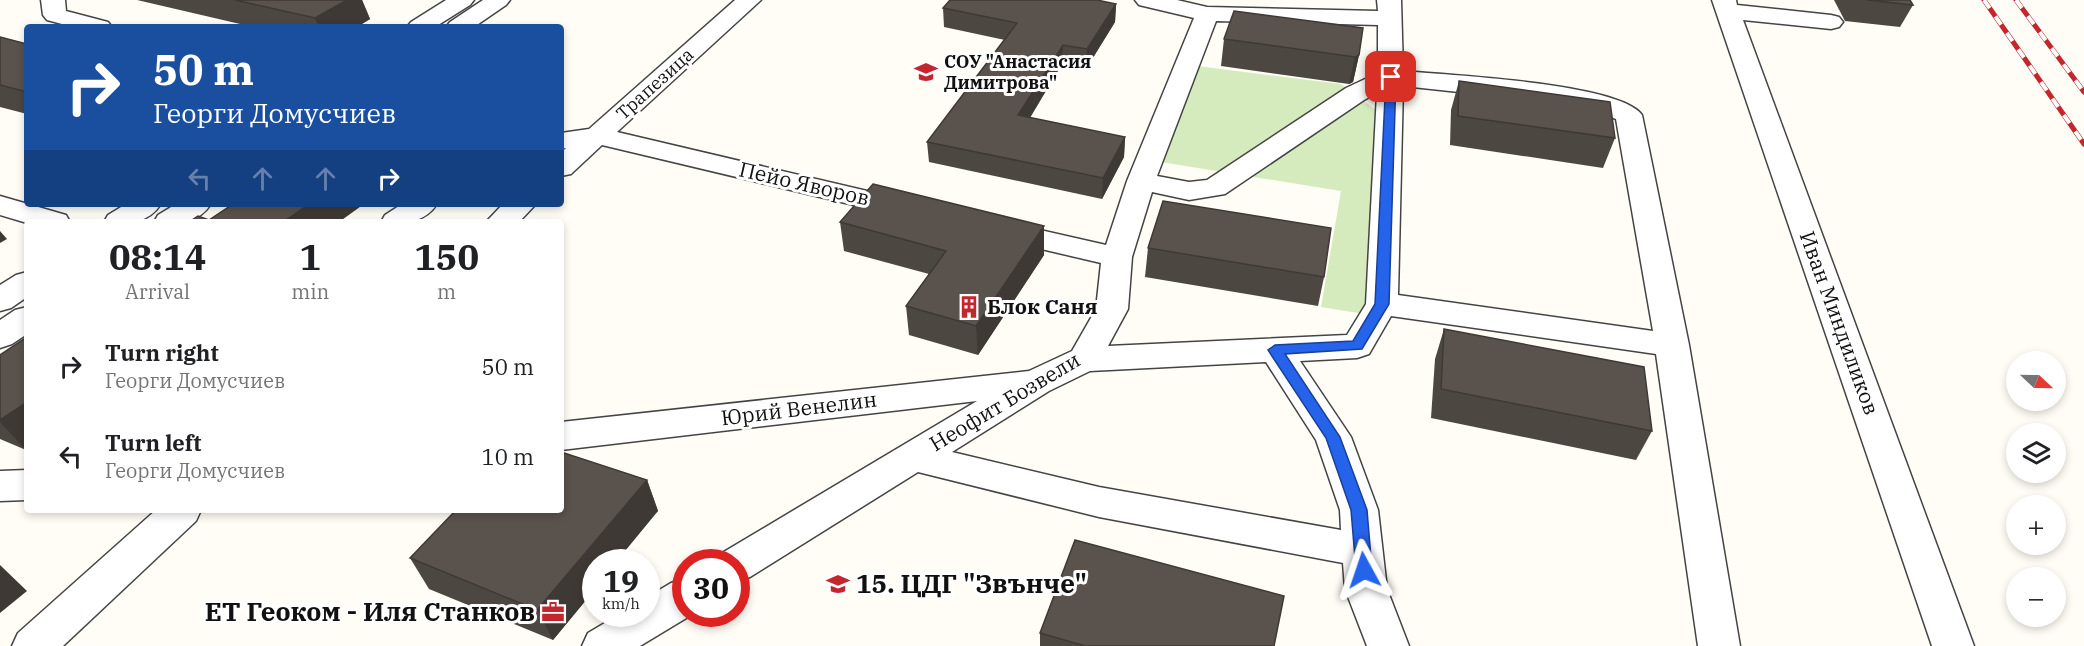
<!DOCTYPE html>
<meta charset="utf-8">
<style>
body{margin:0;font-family:"IBM Plex Serif",serif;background:#f2f2f2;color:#202124;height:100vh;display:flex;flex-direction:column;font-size:22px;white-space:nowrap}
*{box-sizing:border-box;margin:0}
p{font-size:20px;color:#757577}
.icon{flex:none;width:33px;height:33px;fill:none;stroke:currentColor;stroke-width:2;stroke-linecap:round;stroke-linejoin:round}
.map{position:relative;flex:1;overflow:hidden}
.drawer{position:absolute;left:24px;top:219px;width:540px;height:294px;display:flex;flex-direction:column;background:#fff;border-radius:6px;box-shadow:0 3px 9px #0003}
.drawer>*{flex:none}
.banner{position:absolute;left:24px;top:24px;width:540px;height:183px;border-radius:6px;box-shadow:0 3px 9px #0003;background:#1a4fa0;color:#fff;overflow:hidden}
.needle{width:39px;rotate:112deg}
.controls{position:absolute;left:2006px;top:351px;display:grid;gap:12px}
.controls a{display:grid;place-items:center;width:60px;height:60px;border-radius:50%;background:#fff;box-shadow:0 3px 9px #0003;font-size:30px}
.speed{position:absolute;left:582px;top:549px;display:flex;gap:12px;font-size:30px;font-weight:700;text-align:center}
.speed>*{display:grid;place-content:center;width:78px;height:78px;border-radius:50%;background:#fff;box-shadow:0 3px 9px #0003;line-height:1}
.speed small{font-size:15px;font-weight:400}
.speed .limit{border:9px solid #d22;background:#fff;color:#111}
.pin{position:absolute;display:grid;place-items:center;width:51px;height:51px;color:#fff;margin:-26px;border-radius:12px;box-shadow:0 3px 9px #0006}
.me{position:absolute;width:66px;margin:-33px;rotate:355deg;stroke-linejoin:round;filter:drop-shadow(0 0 4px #0008)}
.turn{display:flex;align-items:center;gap:21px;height:126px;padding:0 30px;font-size:27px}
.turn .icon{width:78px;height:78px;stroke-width:2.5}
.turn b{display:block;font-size:42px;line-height:51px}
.lanes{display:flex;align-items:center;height:57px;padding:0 30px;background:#0003;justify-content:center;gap:30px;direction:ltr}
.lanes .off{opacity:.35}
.eta{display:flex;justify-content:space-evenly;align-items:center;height:102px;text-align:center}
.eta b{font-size:36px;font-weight:800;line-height:42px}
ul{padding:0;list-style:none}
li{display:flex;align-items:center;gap:18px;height:90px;padding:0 30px}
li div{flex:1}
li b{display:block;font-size:22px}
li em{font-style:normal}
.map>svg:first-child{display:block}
.green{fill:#d5ebbd}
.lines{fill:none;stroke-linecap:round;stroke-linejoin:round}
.minor-casing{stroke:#444;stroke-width:3}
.minor{fill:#fff;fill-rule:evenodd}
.rail-casing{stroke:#c4262e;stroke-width:5}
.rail{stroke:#fff;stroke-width:4;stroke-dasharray:10;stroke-linecap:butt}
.wall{fill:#4d4742}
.shaded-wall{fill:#3f3936}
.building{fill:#5a524d;stroke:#3f3936;stroke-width:1.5}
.route{fill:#2563eb;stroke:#184099;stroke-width:1.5}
.labels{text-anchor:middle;stroke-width:6;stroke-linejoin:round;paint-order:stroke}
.far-poi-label{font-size:18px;font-weight:bold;fill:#111;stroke:#fff;text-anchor:start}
.far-street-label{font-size:18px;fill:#111;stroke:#fff}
.street-label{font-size:21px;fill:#111;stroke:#fff}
.poi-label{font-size:21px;font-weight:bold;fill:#111;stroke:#fff;text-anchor:start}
.near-poi-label{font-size:26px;font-weight:bold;fill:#111;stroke:#fff;text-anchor:start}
</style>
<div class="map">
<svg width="2084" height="646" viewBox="0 0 2084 646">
<rect width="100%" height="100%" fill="#fffdf5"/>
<polygon class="green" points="1197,66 1341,84 1376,110 1364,314 1321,307 1341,191 1161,162"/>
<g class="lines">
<g class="minor-casing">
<g id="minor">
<polygon points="41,0 65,0 66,11 108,22 112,27 73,27 47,20 43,15"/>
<polygon points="446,0 474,0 470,5 435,27 407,27 411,22"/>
<polygon points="483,0 510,0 506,5 474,27 446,27 450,22"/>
<polygon points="735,0 761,0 617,132 914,202 919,208 914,214 904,217 602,145 571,174 561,176 561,153 566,148 561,149 561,133 589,129"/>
<path d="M1135 0H1177L1207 7 1378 11 1377 0H1401L1403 71C1447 75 1621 83 1642 115L1689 345 1740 646H1698L1656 354 1391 316 1369 354 1357 358 1300 361 1351 437 1378 510 1387 589 1409 646H1367L1345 589 1343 563 1099 517 918 472 750 577 736 582V562H717L722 553 977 401 561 450V422L1029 371 1072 351 1096 309 1101 263 990 237 986 230 990 223 1001 221 1106 245 1127 181 1194 18 1139 5ZM1216 21 1378 25V73L1346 88 1207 180 1189 182 1157 176ZM1403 86 1580 105 1616 119 1653 331 1398 295ZM1377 93 1366 304 1347 335 1108 346 1128 309 1132 257 1152 192 1189 200 1225 194 1364 100ZM1266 362 1316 440 1340 510 1341 530 1099 487 952 452 1049 391 1090 371Z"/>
<polygon points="1712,0 1736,0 1737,5 1831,15 1839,17 1843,22 1839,27 1831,29 1743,20 1974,646 1932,646"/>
<polygon points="0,196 66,215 70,222 27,223 0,215"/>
<path d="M126 204H161C146 226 127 222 104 222L108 215Z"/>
<path d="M176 204H211C196 226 177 222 154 222L158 215Z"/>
<path d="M402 204H437C423 225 403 222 381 222L385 215Z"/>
<polygon points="503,204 536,204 519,222 486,222"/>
<polygon points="27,272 27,297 11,308 0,311 0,285 16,275"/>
<polygon points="27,307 27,334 12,344 0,348 0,320 15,310"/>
<polygon points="27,470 27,500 0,501 0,471"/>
<polygon points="156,510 201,510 196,521 63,646 12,646 18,633"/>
<polygon points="686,578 686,614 693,614 640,646 582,646 588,633 620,614 646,614 646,598 671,583"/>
</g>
</g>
<use href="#minor" class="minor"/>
<g class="rail-casing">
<g id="rail">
<polyline points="1984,0 2084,144"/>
<polyline points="2016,0 2084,92"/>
</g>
</g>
<use href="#rail" class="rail"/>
</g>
<g class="wall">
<polygon points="137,0 362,0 370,19 357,27 253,27"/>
<polygon points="1834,0 1910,0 1913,5 1900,27 1845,21"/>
<polygon points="1116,4 1115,22 1086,69 1062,64 1030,118 1125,137 1124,157 1102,199 929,162 927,142 1005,40 944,27 943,8"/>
<polygon points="0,37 27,44 27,114 0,107"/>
<polygon points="1224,39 1359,55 1353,82 1349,84 1221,66"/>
<polygon points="1459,81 1615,138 1603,168 1450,145 1451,110"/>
<polygon points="840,222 1044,255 978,355 909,335 906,306 929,274 844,251"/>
<polygon points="1148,248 1324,277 1318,306 1145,277"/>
<polygon points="1444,329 1652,431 1636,460 1431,418 1435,359"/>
<polygon points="0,355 26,450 0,439"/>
<polygon points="647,480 658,511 596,562 596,588 553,640 429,589 410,558"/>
<polygon points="1040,633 1274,646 1040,646"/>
</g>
<g class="shaded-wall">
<polygon points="347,0 362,0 370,19 357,27 319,27 315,18"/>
<polygon points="1116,4 1115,22 1086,69 1087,49"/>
<polygon points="1063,45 1062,64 1019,135 1018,115"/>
<polygon points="1359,55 1353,82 1349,84 1355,57"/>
<polygon points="1125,137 1124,157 1102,199 1103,178"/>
<polygon points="309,204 364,204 339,222 283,222"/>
<polygon points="1044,226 1044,255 978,355 976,326"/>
<polygon points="0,231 7,239 0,243"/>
<polygon points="27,402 27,450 26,450 0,422 0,420"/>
<polygon points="647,480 658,511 616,562 596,562 596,588 553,640 537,610"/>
<polygon points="0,565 27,591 0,613"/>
</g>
<g class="building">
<polygon points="235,0 347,0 315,18"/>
<polygon points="950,0 1097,0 1116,4 1087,49 1063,45 1018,115 1125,137 1103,178 927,142 1017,23 943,8"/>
<polygon points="1867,0 1910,0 1913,5"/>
<polygon points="1234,11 1363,28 1359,55 1355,57 1224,39"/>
<polygon points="0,37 27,44 27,92 0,85"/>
<polygon points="1459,81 1610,102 1615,138 1458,116"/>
<polygon points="873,184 1044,226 976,326 906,306 946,251 840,222"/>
<polygon points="1163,201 1331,228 1324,277 1148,248"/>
<polygon points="233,204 309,204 283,222 189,222 198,216 209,220"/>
<polygon points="1444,329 1644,367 1652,431 1441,389"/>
<polygon points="27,337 27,402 0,420 0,355"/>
<polygon points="561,452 647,480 537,610 410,558 456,510 561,510"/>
<polygon points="1075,540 1284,596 1274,646 1085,646 1040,633"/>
</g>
<polygon class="route" points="1391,74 1396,77 1389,304 1362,349 1285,354 1340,437 1367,510 1372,570 1370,575 1364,577 1358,575 1356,570 1351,510 1326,438 1268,350 1275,345 1353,341 1375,304 1386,77"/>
<defs>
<g id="school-bare" transform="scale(1.8)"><path d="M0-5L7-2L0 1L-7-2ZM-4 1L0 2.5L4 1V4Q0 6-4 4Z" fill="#c4262e" stroke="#fff" stroke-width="2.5" paint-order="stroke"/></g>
<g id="building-bare" transform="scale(1.8)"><path d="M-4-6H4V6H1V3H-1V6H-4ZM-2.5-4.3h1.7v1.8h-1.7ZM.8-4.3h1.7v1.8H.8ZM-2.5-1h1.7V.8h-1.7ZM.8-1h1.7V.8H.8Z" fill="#c4262e" stroke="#fff" stroke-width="2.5" paint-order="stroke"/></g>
<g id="office-bare" transform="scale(1.8)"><path d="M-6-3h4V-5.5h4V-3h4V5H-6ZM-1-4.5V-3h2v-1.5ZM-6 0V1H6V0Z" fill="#c4262e" stroke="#fff" stroke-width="2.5" paint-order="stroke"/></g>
</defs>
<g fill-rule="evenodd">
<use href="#school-bare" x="926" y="72"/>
<use href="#building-bare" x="969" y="307"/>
<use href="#school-bare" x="838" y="584"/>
<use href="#office-bare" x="553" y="612"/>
</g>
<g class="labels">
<g class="far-poi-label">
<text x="944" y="68">СОУ "Анастасия<tspan x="944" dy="21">Димитрова"</tspan></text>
</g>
<g class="far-street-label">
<text transform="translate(655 84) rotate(-42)" y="6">Трапезица</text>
</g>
<g class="street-label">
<text transform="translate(804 184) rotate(13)" y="7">Пейо Яворов</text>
<text transform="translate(1839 323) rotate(70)" y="7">Иван Миндиликов</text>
<text transform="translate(1005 402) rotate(-31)" y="7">Неофит Бозвели</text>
<text transform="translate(799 409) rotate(-7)" y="7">Юрий Венелин</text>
</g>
<g class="poi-label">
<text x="987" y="314">Блок Саня</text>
</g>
<g class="near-poi-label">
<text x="856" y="593">15. ЦДГ "Звънче"</text>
<text x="535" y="621" text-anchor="end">ЕТ Геоком - Иля Станков</text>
</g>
</g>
</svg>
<div class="controls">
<a><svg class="needle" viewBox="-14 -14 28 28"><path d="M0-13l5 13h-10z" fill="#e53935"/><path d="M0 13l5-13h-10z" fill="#757577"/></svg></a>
<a><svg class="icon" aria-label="layers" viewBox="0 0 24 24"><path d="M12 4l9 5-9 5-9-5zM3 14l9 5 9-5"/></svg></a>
<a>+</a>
<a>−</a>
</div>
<div class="speed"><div>19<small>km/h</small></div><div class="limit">30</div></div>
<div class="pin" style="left:1391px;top:77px;background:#d93025"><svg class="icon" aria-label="arrive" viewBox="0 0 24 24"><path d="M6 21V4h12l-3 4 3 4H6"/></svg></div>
<svg class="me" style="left:1364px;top:570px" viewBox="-20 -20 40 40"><path d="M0-17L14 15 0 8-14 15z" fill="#2563eb" stroke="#fff" stroke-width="4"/></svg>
<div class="banner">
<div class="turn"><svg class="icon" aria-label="right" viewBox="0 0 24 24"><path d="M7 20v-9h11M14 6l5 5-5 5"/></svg><div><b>50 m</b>Георги Домусчиев</div></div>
<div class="lanes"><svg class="icon off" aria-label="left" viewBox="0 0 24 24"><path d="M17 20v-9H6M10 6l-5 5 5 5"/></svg><svg class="icon off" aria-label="ahead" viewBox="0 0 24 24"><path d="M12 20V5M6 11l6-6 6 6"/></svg><svg class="icon off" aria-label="ahead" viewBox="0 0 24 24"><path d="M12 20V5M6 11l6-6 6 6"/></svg><svg class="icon" aria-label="right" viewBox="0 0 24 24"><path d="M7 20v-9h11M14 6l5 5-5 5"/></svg></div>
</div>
<section class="drawer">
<div class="eta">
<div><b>08:14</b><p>Arrival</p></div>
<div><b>1</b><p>min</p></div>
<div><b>150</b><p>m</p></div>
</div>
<ul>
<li><svg class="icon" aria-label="right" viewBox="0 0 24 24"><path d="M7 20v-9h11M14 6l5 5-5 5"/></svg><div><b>Turn right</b><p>Георги Домусчиев</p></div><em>50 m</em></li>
<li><svg class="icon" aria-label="left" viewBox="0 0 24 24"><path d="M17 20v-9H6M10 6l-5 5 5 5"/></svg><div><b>Turn left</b><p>Георги Домусчиев</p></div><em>10 m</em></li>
</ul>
</section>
</div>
